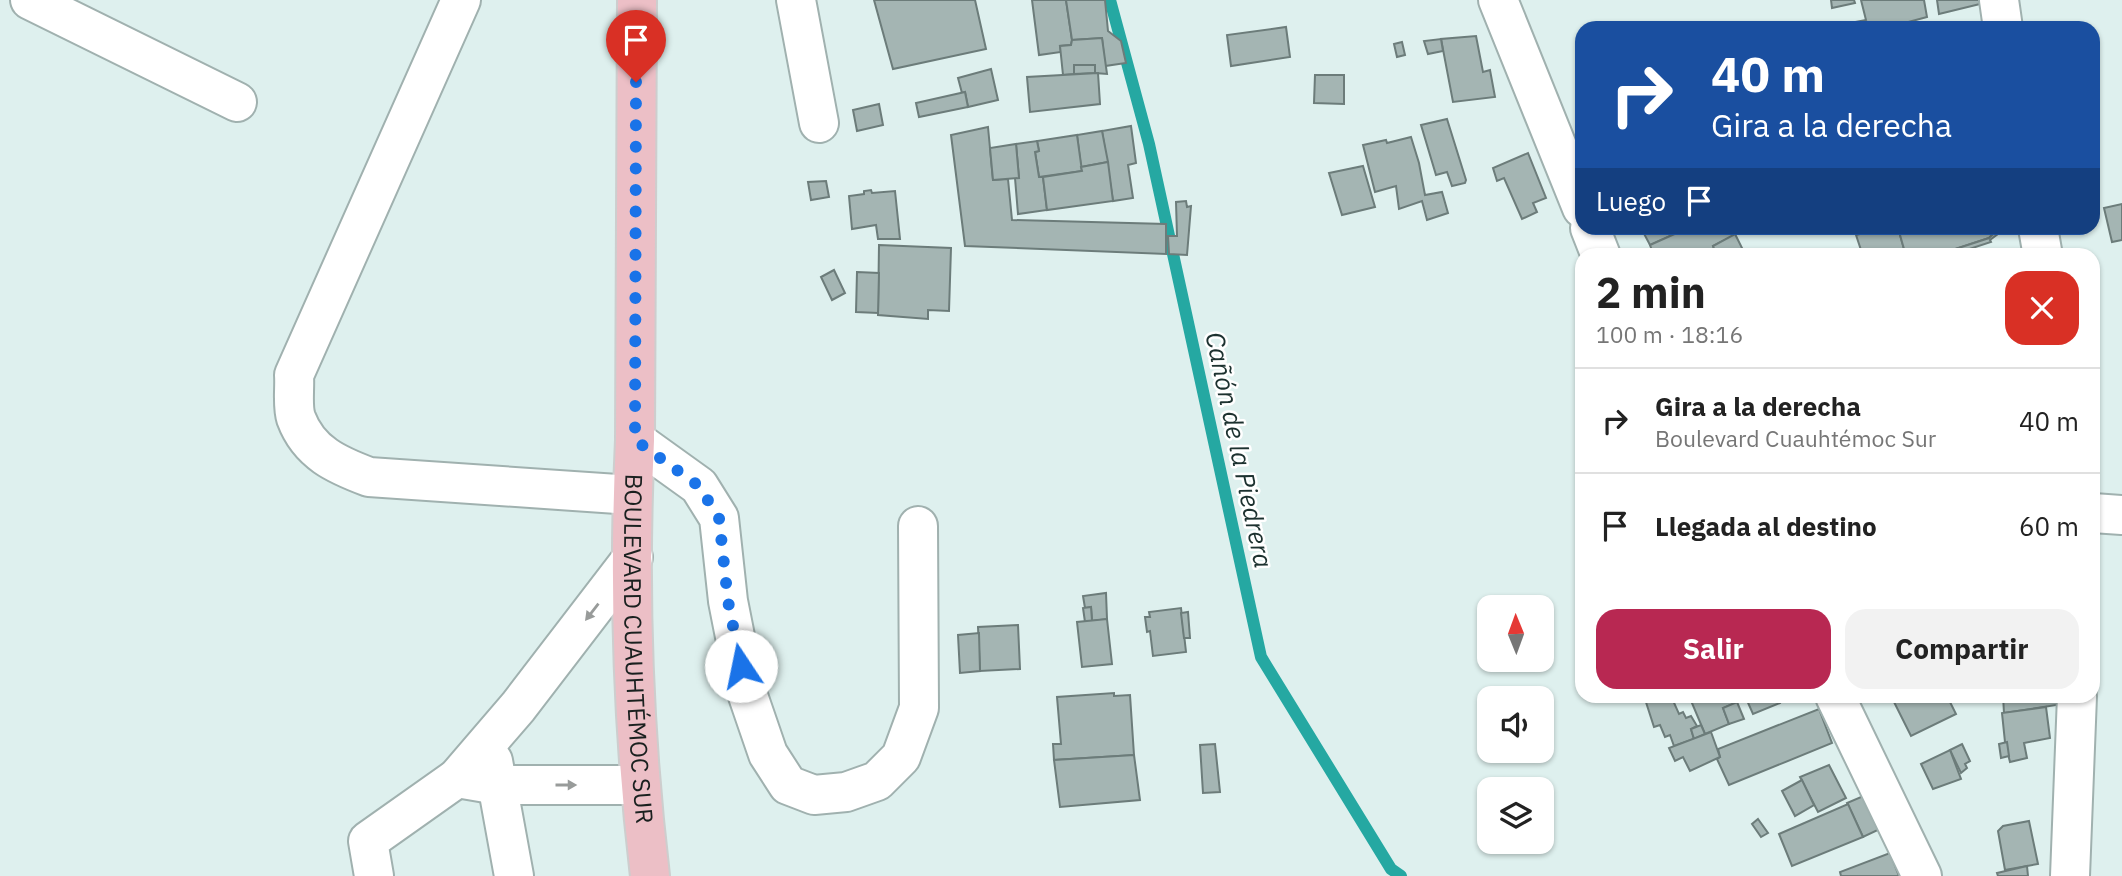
<!DOCTYPE html>
<html lang="es">
<meta charset="utf-8">
<style>
body{margin:0;font-family:"IBM Plex Sans",sans-serif;background:#f2f2f2;color:#222;height:100vh;display:flex;flex-direction:column;font-size:26px;white-space:nowrap}
*{box-sizing:border-box;margin:0}
p{font-size:23px;color:#767676}
.icon{flex:none;width:38px;height:38px;fill:none;stroke:currentColor;stroke-width:2;stroke-linecap:round;stroke-linejoin:round}
.map{position:relative;flex:1;overflow:hidden}
.details{position:absolute;left:1575px;top:248px;width:525px;height:455px;display:flex;flex-direction:column;background:#fff;border-radius:21px;box-shadow:0 2px 5px #0004}
.details>*{flex:none}
.banner{position:absolute;left:1575px;top:21px;width:525px;height:214px;border-radius:21px;box-shadow:0 2px 5px #0004;background:#1a4fa0;color:#fff;overflow:hidden}
.needle{width:46px;rotate:359deg}
.controls{position:absolute;left:1477px;top:595px;display:grid;gap:14px}
.controls a{display:grid;place-items:center;width:77px;height:77px;border-radius:14px;background:#fff;box-shadow:0 2px 5px #0004;font-size:35px}
.pin{position:absolute;display:grid;place-items:center;width:60px;height:60px;color:#fff;margin:-72px -30px;border-radius:50% 50% 50% 0;rotate:-45deg;box-shadow:0 0 7px #0007}
.pin .icon{rotate:45deg}
.me{position:absolute;width:77px;margin:-38px;rotate:349deg;stroke-linejoin:round;filter:drop-shadow(0 0 5px #0008)}
.turn{display:flex;align-items:center;gap:24px;height:147px;padding:0 21px;font-size:32px}
.turn .icon{width:91px;height:91px;stroke-width:2.5}
.turn b{display:block;font-size:49px;line-height:60px}
.then{display:flex;align-items:center;height:66px;padding:0 21px;background:#0003;gap:14px;font-size:26px}
.round{display:grid;place-items:center;flex:none;width:74px;height:74px;border-radius:21px;background:#f2f2f2}
.headline{display:flex;align-items:center;justify-content:space-between;height:119px;padding:0 21px}
h1{font-size:42px;font-weight:700;line-height:52px}
.button{display:flex;gap:14px;margin-top:auto;padding:14px 21px}
.button a{flex:1;height:80px;border-radius:21px;background:#b82852;color:#fff;font-size:28px;font-weight:700;line-height:80px;text-align:center}
.button a+a{background:#f2f2f2;color:#222}
ul{padding:0;list-style:none}
li{display:flex;align-items:center;gap:21px;height:105px;padding:0 21px;border-top:2px solid #e0e0e0}
li div{flex:1}
li b{display:block;font-size:26px}
li em{font-style:normal}
.map>svg:first-child{display:block}
.lines{fill:none;stroke-linecap:round;stroke-linejoin:round}
.stream{stroke:#25a8a2;stroke-width:12}
.building{fill:#a4b5b3;stroke:#6c7c7a;stroke-width:2}
.minor-casing{stroke:#a0b1af;stroke-width:42}
.major-casing{stroke:#cdcece;stroke-width:42}
.minor{stroke:#fff;stroke-width:38}
.major{stroke:#ecbfc6;stroke-width:38}
.oneway{fill:#989b9a}
.route{stroke:#1a73e8;stroke-width:12;stroke-dasharray:0 21.6}
.labels{text-anchor:middle;stroke-width:5;stroke-linejoin:round;paint-order:stroke}
.street-label{font-size:24px;fill:#1a201f;stroke:#fff}
.water-label{font-size:26px;font-style:italic;fill:#1c312f;stroke:#fff}
</style>
<div class="map">
<svg width="2122" height="876" viewBox="0 0 2122 876">
<rect width="100%" height="100%" fill="#def0ee"/>
<g class="lines">
<polyline class="stream" points="1110,0 1149,144 1261,657 1391,869 1401,876"/>
</g>
<g class="building">
<polygon points="874,0 975,0 986,49 893,69"/>
<polygon points="1032,0 1066,0 1072,40 1071,45 1060,46 1061,52 1039,55"/>
<polygon points="1066,0 1105,0 1108,31 1121,41 1126,63 1105,66 1102,38 1072,40"/>
<polygon points="1831,0 1854,0 1855,3 1832,8"/>
<polygon points="1861,0 1924,0 1927,17 1886,28 1856,28 1855,22 1866,20"/>
<polygon points="1937,0 1979,0 1980,4 1939,14"/>
<polygon points="1286,27 1290,57 1231,66 1227,35"/>
<polygon points="1476,36 1483,72 1490,70 1495,97 1453,102 1441,39"/>
<polygon points="1102,38 1107,74 1095,73 1095,65 1074,65 1074,74 1063,75 1060,46 1071,45 1072,40"/>
<polygon points="1441,39 1443,51 1428,54 1424,41"/>
<polygon points="1402,42 1405,55 1397,57 1394,44"/>
<polygon points="1074,65 1095,65 1095,73 1074,74"/>
<polygon points="991,69 998,100 968,107 965,92 962,93 958,78"/>
<polygon points="1098,73 1100,104 1030,112 1027,77"/>
<polygon points="1315,75 1344,75 1344,104 1314,103"/>
<polygon points="965,92 968,107 919,117 916,103"/>
<polygon points="879,104 883,125 857,131 853,110"/>
<polygon points="1447,119 1466,180 1465,183 1452,186 1447,172 1436,175 1421,125"/>
<polygon points="1131,126 1136,163 1128,165 1133,198 1113,201 1102,131"/>
<polygon points="988,127 993,180 1008,179 1012,220 1166,224 1166,254 965,246 951,135"/>
<polygon points="1102,131 1108,162 1081,167 1077,135"/>
<polygon points="1077,135 1082,171 1039,177 1035,152 1039,151 1037,141"/>
<polygon points="1411,137 1419,163 1425,195 1442,192 1448,213 1427,220 1422,201 1399,209 1396,186 1375,192 1363,145 1386,140 1387,143"/>
<polygon points="1037,141 1039,151 1035,152 1039,177 1043,177 1047,210 1018,214 1015,178 1019,178 1016,144"/>
<polygon points="1016,144 1019,178 993,180 990,148"/>
<polygon points="1528,153 1546,198 1533,203 1537,212 1522,219 1504,178 1497,181 1493,168"/>
<polygon points="1108,162 1113,201 1047,210 1043,177 1082,171 1081,167"/>
<polygon points="1363,166 1375,207 1342,215 1329,173"/>
<polygon points="826,181 829,197 811,200 808,182"/>
<polygon points="871,190 872,193 895,191 900,239 878,239 876,225 852,229 849,196 864,194 864,191"/>
<polygon points="1186,201 1187,207 1191,206 1187,255 1169,254 1168,236 1177,236 1176,202"/>
<polygon points="2122,204 2122,240 2112,242 2104,208"/>
<polygon points="1641,228 1688,228 1650,245"/>
<polygon points="1688,228 1731,228 1735,235 1713,246 1714,249 1699,256 1654,256 1650,245"/>
<polygon points="1882,228 1898,228 1906,256 1863,256 1856,235"/>
<polygon points="1898,228 1999,228 1989,238 1934,256 1906,256"/>
<polygon points="1999,228 2006,228 1990,240 1991,242 1948,256 1934,256 1989,238"/>
<polygon points="1735,234 1746,256 1717,256 1713,246"/>
<polygon points="879,245 951,248 949,311 928,310 928,319 878,315"/>
<polygon points="834,270 845,293 832,300 821,277"/>
<polygon points="857,272 879,273 878,313 856,312"/>
<polygon points="1106,593 1107,619 1092,621 1091,607 1085,608 1083,596"/>
<polygon points="1091,607 1092,621 1085,622 1083,608"/>
<polygon points="1181,608 1186,652 1153,656 1150,631 1147,632 1145,617 1150,617 1149,612"/>
<polygon points="1188,612 1190,638 1184,638 1181,613"/>
<polygon points="1107,619 1112,664 1082,667 1077,622"/>
<polygon points="1018,625 1020,669 980,671 978,627"/>
<polygon points="979,633 980,671 960,673 958,635"/>
<polygon points="1114,693 1114,696 1130,695 1134,755 1054,760 1053,744 1061,744 1057,697"/>
<polygon points="1644,696 1671,696 1679,714 1683,712 1686,718 1691,716 1697,726 1691,729 1694,739 1674,746 1670,735 1665,737 1660,725 1654,727"/>
<polygon points="1689,696 1738,696 1740,701 1723,708 1729,724 1705,734"/>
<polygon points="1745,696 1778,696 1780,703 1753,714"/>
<polygon points="1891,696 1947,696 1956,714 1911,736"/>
<polygon points="2003,696 2063,696 2063,704 2004,713"/>
<polygon points="1737,702 1744,719 1729,724 1723,708"/>
<polygon points="2046,707 2050,738 2024,743 2027,758 2010,762 2005,742 2002,713"/>
<polygon points="1819,709 1832,743 1729,785 1717,759 1720,757 1718,749"/>
<polygon points="1701,725 1705,734 1694,739 1691,729"/>
<polygon points="1711,732 1720,757 1690,771 1683,757 1675,761 1669,748"/>
<polygon points="2007,742 2009,756 2001,758 1999,744"/>
<polygon points="1215,744 1220,792 1203,793 1200,745"/>
<polygon points="1962,744 1970,761 1965,764 1967,768 1961,773 1950,750"/>
<polygon points="1950,750 1961,779 1933,789 1921,764"/>
<polygon points="1134,755 1140,800 1060,807 1054,760"/>
<polygon points="1829,765 1846,798 1818,812 1800,777"/>
<polygon points="1802,780 1814,805 1795,816 1782,791"/>
<polygon points="1868,794 1882,828 1863,837 1847,803"/>
<polygon points="1848,804 1863,837 1792,866 1779,834"/>
<polygon points="1758,819 1768,833 1761,837 1752,824"/>
<polygon points="2029,821 2038,864 2005,870 1998,831 2003,826"/>
<polygon points="1890,853 1899,876 1841,876 1840,872"/>
<polygon points="2027,866 2028,876 1998,876 1997,873"/>
</g>
<g class="lines">
<g class="minor-casing">
<g id="minor">
<polyline points="30,0 237,102"/>
<path d="M461 0 294 375C295 388 292 406 296 418 309 453 337 465 369 477L632 495"/>
<polyline points="796,0 819,123"/>
<polyline points="1498,0 1582,208"/>
<polyline points="1999,0 2003,28"/>
<polyline points="1590,228 1601,256"/>
<polyline points="2038,228 2043,256"/>
<polyline points="635,440 699,486 719,518 728,601 745,687 768,754 788,785 814,795 846,792 877,781 901,757 919,708 918,526"/>
<polyline points="2093,513 2122,515"/>
<polyline points="1835,696 1922,876"/>
<polyline points="493,761 514,876"/>
<polyline points="457,778 498,785 639,785"/>
<polyline points="374,876 368,841 457,778 518,707 633,557"/>
<polyline points="2070,876 2077,696"/>
</g>
</g>
<g class="major-casing">
<g id="major">
<path id="s1" d="M637 0 635 440C628 585 633 732 650 876"/>
</g>
</g>
<use href="#minor" class="minor"/>
<use href="#major" class="major"/>
</g>
<defs><path id="oneway-solid" d="M-6-.8H1V-3.2L6.5 0L1 3.2V.8H-6Z" transform="scale(1.75)"/></defs>
<g class="oneway">
<use href="#oneway-solid" transform="translate(592 612) rotate(128)"/>
<use href="#oneway-solid" transform="translate(566 785)"/>
</g>
<g class="lines">
<polyline class="route" points="636,82 635,440 699,486 719,518 728,601 741,666"/>
</g>
<g class="labels">
<g class="street-label">
<text dy="8" stroke="none"><textPath href="#s1" startOffset="649">BOULEVARD CUAUHTÉMOC SUR</textPath></text>
</g>
<g class="water-label">
<text transform="translate(1239 450) rotate(78)" y="9">Cañón de la Piedrera</text>
</g>
</g>
</svg>
<div class="controls">
<a><svg class="needle" viewBox="-14 -14 28 28"><path d="M0-13l5 13h-10z" fill="#e53935"/><path d="M0 13l5-13h-10z" fill="#767676"/></svg></a>
<a><svg class="icon" aria-label="sound" viewBox="0 0 24 24"><path d="M4 9h4l5-4v14l-5-4H4zM17 9q2 3 0 6"/></svg></a>
<a><svg class="icon" aria-label="layers" viewBox="0 0 24 24"><path d="M12 4l9 5-9 5-9-5zM3 14l9 5 9-5"/></svg></a>
</div>
<div class="pin" style="left:636px;top:82px;background:#d93025"><svg class="icon" aria-label="arrive" viewBox="0 0 24 24"><path d="M6 21V4h12l-3 4 3 4H6"/></svg></div>
<svg class="me" style="left:741px;top:666px" viewBox="-20 -20 40 40"><circle r="19" fill="#fff"/><path d="M0-13L10 11 0 6-10 11z" fill="#1a73e8"/></svg>
<div class="banner">
<div class="turn"><svg class="icon" aria-label="right" viewBox="0 0 24 24"><path d="M7 20v-9h11M14 6l5 5-5 5"/></svg><div><b>40 m</b>Gira a la derecha</div></div>
<div class="then">Luego<svg class="icon" aria-label="arrive" viewBox="0 0 24 24"><path d="M6 21V4h12l-3 4 3 4H6"/></svg></div>
</div>
<section class="details">
<div class="headline"><div><h1>2 min</h1><p>100 m · 18:16</p></div><a class="round" style="background:#d93025;color:#fff"><svg class="icon" aria-label="close" viewBox="0 0 24 24"><path d="M6 6l12 12M18 6L6 18"/></svg></a></div>
<ul>
<li><svg class="icon" aria-label="right" viewBox="0 0 24 24"><path d="M7 20v-9h11M14 6l5 5-5 5"/></svg><div><b>Gira a la derecha</b><p>Boulevard Cuauhtémoc Sur</p></div><em>40 m</em></li>
<li><svg class="icon" aria-label="arrive" viewBox="0 0 24 24"><path d="M6 21V4h12l-3 4 3 4H6"/></svg><div><b>Llegada al destino</b></div><em>60 m</em></li>
</ul>
<div class="button"><a>Salir</a><a>Compartir</a></div>
</section>
</div>
